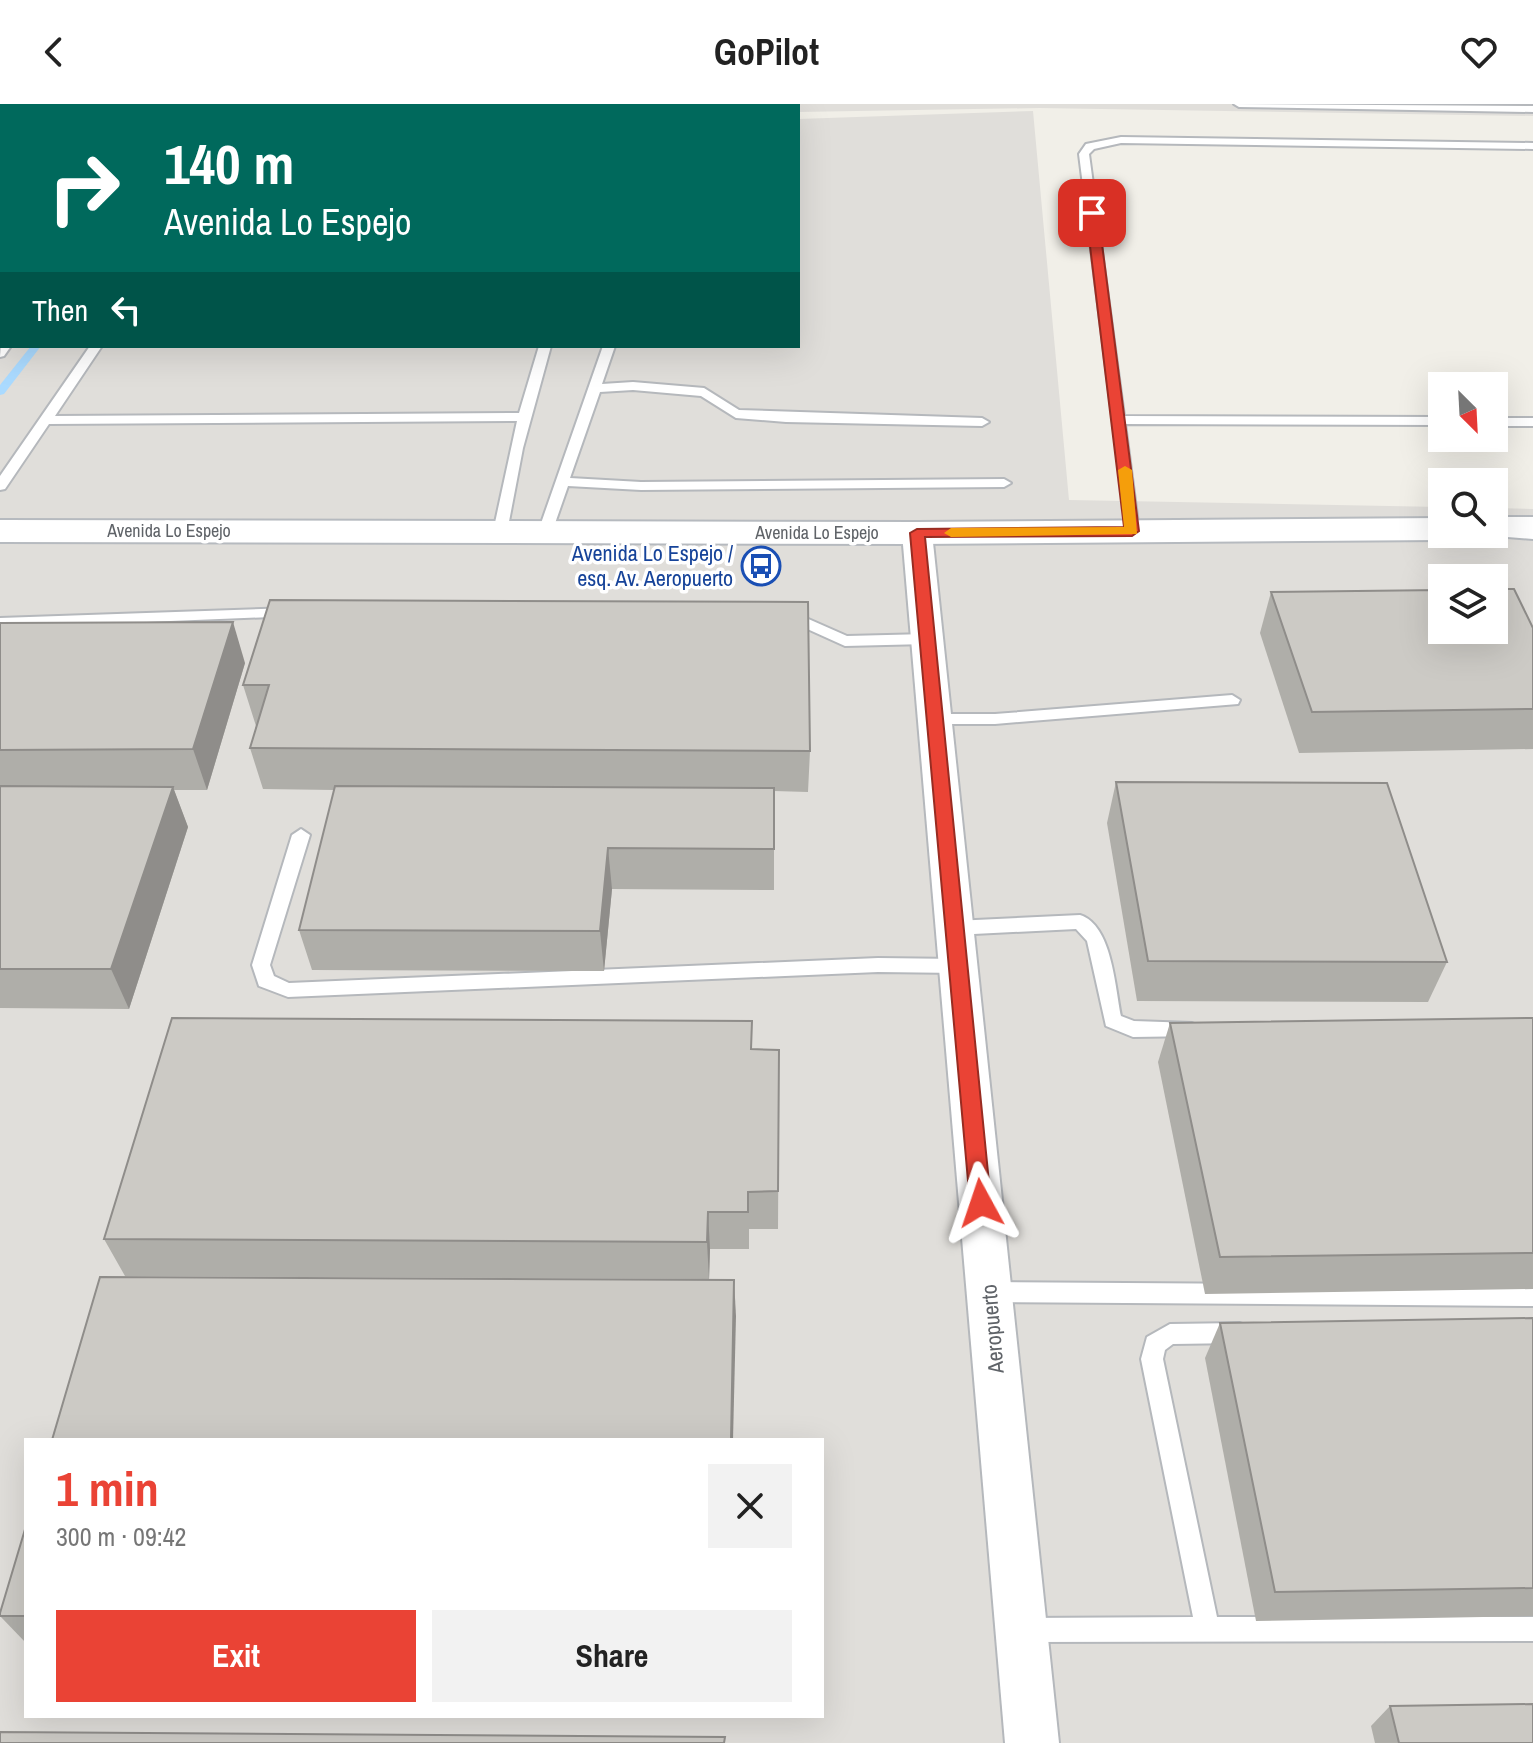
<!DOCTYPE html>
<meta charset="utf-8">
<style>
body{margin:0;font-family:"Archivo Narrow",sans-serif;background:#f2f2f2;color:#222;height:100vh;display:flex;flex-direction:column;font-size:30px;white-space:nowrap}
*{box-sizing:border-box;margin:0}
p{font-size:26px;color:#767676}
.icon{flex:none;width:44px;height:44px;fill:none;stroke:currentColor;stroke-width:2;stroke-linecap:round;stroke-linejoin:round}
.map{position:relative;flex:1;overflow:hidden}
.sheet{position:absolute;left:24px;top:1334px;width:800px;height:280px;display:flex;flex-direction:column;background:#fff;border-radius:0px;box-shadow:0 8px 32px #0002}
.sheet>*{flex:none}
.hud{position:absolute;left:0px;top:0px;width:800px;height:244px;box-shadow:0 8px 32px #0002;background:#00695c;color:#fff;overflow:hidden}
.needle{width:52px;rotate:156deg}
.tools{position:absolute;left:1428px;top:268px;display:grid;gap:16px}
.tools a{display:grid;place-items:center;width:80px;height:80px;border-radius:0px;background:#fff;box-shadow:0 8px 32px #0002;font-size:40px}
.pin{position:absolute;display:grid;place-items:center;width:68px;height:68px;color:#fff;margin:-34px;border-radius:16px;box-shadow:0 4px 12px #0006}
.me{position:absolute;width:88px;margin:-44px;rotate:355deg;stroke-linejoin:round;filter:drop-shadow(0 0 6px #0008)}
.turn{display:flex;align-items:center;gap:28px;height:168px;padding:0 32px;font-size:36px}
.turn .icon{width:104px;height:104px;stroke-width:2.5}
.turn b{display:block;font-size:56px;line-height:68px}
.then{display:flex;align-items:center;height:76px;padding:0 32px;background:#0003;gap:16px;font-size:30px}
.round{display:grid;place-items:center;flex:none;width:84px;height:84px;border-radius:0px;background:#f2f2f2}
.summary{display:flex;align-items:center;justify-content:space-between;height:136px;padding:0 32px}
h1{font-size:48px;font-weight:700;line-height:60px;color:#ea4335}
.primary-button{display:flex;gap:16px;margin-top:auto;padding:16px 32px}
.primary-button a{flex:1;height:92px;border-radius:0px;background:#ea4335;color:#fff;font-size:32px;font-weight:700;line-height:92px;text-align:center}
.primary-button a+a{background:#f2f2f2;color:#222}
header{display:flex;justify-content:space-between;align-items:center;height:104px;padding:0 32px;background:#fff;font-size:36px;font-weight:700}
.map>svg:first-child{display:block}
.industrial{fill:#e0deda;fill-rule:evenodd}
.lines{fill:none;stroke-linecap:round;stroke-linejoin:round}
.stream{fill:#aadaff;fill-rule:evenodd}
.lane-casing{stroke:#b5b8bc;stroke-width:4}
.street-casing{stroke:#b5b8bc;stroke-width:4}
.secondary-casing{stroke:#b6babf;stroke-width:4}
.lane{fill:#fff;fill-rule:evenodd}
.street{fill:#fff;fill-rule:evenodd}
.secondary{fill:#fff;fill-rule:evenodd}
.wall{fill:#afaea9}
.shaded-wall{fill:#8f8d8a}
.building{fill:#cccac5;stroke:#8f8d8a;stroke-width:2}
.route{fill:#ea4335;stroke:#982c22;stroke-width:2}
.slow{fill:#f59e0b}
.labels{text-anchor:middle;stroke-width:7;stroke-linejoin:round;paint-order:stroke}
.far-street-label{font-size:18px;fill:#5f6368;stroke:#fff}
.transit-label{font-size:22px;fill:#164399;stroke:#fff;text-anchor:end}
.street-label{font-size:22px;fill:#5f6368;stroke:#fff}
</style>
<header><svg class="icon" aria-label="back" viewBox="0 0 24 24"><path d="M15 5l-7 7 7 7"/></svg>GoPilot<svg class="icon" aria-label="heart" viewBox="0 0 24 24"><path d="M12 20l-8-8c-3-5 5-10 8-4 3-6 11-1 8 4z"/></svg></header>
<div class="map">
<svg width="1533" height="1639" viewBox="0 0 1533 1639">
<rect width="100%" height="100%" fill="#f1efe8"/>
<g class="industrial">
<polygon points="0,0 641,0 2,2 2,47"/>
<polygon points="660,0 1533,0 1533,12 1039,4 798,8 798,2"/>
<path d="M1033 7 1069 396 1442 403V430H1494V404L1533 405V1639H0V193L2 191V242H798V15ZM1442 474H1494V526H1442ZM26 1336H822V1612H26Z"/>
</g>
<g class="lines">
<polygon class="stream" points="31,242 41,242 4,290 0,291 0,281"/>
<g class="lane-casing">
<g id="lane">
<rect x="132" y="0" width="10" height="2"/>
<polygon points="1234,0 1533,2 1533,8 1239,3"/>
<polygon points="1121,33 1533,39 1533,45 1121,39 1094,45 1089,50 1124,312 1442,313 1442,321 1125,320 1139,427 1132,431 1127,430 1079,50 1086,40"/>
<rect x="0" y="36" width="2" height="6"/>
<polygon points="1,239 11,242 4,252 0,253"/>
<polygon points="90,242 102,242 55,312 519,309 539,242 551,242 523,344 507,428 500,432 493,428 517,317 49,320 5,385 0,386 0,372"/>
<polygon points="603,242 615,242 602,280 633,278 704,284 739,306 982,314 989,318 982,322 786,318 736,314 701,292 633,286 600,288 570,374 641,378 1004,375 1011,379 1004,383 641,386 568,382 552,428 550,431 540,431 538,428"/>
<rect x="1494" y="314" width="39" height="8"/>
<polygon points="291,504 299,509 296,512 0,524 0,514"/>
<polygon points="788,506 847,532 927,530 935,535 927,540 845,542 783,514 783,508"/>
<polygon points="1232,591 1240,596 1238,600 995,620 935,620 927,615 935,610 995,610"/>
<polygon points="301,725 310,731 270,861 274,872 289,879 878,854 959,855 966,857 968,862 966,867 959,869 878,868 288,893 259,882 252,861 292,731"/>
<path d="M1080 811C1112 821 1115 883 1121 912L1134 917 1192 919 1199 922 1201 927 1199 932 1133 933 1106 922 1087 837 1076 825 954 831 948 829 945 824 948 819 954 817Z"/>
<polygon points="989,1178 1533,1182 1533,1202 989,1198 981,1195 978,1188 981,1181"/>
<polygon points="1240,1219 1248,1222 1251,1229 1248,1236 1240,1239 1173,1240 1165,1246 1163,1255 1217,1513 1533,1513 1533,1537 1024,1538 1015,1535 1012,1526 1015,1517 1024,1514 1193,1513 1141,1255 1147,1233 1170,1220"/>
</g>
</g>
<g class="street-casing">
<polygon id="street" points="917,420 928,423 932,429 1059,1639 1005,1639 902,429 906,423"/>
</g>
<g class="secondary-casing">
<g id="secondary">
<polygon points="1494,413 1533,413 1533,435 1482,431 1494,430"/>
<polygon points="1442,414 1442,430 1456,430 1454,432 1442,436 917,440 0,438 0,416 917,418"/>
</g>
</g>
<use href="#lane" class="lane"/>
<use href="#street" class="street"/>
<use href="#secondary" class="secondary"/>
</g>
<g class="wall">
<polygon points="1271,488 1533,524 1533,645 1299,649 1260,529"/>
<polygon points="270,496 810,647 808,688 774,687 774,786 612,785 604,867 312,866 299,826 334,686 263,685 250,644 257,622 256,622 243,581"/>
<polygon points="0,519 245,559 207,686 174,686 188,723 129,905 0,904"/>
<polygon points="1116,678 1447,858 1428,898 1137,897 1107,719"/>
<polygon points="1533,914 1533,1185 1205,1190 1158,958 1170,919"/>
<polygon points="752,945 779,946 778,1125 749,1125 749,1145 710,1145 709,1175 125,1172 104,1135"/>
<polygon points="1533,1214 1533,1512 1256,1517 1205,1254 1220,1219"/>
<polygon points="26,1422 26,1539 0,1512 0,1509"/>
<polygon points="1390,1602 1533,1639 1375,1639 1371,1622"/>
</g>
<g class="shaded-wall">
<polygon points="233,518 245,559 207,686 193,645"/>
<polygon points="173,683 188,723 129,905 111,865"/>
<polygon points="608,744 612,785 604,867 600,827"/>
<polygon points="708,1108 710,1145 709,1175 707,1138"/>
<polygon points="734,1176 736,1212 733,1336 731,1336"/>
</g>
<g class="building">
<polygon points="1494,485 1514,485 1533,524 1533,605 1312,608 1271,488 1442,486 1442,526 1494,526"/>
<polygon points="270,496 808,498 810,647 250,644 269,581 243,581"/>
<polygon points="233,518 193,645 0,646 0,519"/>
<polygon points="1116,678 1387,679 1447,858 1148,857"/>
<polygon points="0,682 173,683 111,865 0,865"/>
<polygon points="335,682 774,684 774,745 608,744 600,827 299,826"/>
<polygon points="172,914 752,917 751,945 779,946 778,1087 748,1088 748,1108 708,1108 707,1138 104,1135"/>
<polygon points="1533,914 1533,1149 1220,1153 1170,919"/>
<polygon points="100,1173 734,1176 731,1336 52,1336"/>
<polygon points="1533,1214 1533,1484 1275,1488 1220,1219"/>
<polygon points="26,1422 26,1512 0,1512 0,1509"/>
<polygon points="1533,1600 1533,1639 1399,1639 1390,1602"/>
<polygon points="0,1628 725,1633 724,1639 0,1639"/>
</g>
<polygon class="route" points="1092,106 1098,109 1139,427 1132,432 925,433 991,1099 988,1106 981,1108 973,1106 970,1099 910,429 917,425 1124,423 1086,109"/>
<polygon class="slow" points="1125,362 1132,366 1137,430 951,433 944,429 951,424 1124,423 1118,366"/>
<defs>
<g id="bus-ring" transform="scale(2)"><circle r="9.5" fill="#fff" stroke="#1a4fb4" stroke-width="1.5"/><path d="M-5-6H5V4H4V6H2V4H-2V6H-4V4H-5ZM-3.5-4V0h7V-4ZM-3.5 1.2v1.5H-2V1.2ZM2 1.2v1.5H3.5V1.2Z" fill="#1a4fb4"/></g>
</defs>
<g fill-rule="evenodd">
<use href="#bus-ring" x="761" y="462"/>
</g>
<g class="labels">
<g class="far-street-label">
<text x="169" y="433">Avenida Lo Espejo</text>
<text x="817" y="435">Avenida Lo Espejo</text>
</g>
<g class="transit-label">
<text x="733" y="457">Avenida Lo Espejo /<tspan x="733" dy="25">esq. Av. Aeropuerto</tspan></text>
</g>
<g class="street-label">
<text transform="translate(992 1225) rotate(-95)" y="8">Aeropuerto</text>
</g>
</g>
</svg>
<div class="tools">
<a><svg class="needle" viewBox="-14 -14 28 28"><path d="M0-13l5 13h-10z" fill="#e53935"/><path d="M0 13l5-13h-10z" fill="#767676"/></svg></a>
<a><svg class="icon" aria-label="search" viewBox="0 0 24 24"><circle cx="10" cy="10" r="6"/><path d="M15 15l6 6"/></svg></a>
<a><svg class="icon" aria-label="layers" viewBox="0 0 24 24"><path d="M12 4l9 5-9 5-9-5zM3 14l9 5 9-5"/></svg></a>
</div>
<div class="pin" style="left:1092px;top:109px;background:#d93025"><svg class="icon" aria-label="arrive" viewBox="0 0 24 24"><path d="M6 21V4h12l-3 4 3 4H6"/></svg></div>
<svg class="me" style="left:981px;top:1099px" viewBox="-20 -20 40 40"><path d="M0-17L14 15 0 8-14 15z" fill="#ea4335" stroke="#fff" stroke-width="4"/></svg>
<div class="hud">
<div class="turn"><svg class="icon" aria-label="right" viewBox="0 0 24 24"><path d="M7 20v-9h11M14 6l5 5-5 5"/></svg><div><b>140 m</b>Avenida Lo Espejo</div></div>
<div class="then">Then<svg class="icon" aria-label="left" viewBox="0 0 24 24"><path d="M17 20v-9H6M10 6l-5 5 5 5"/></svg></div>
</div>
<section class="sheet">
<div class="summary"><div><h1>1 min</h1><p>300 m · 09:42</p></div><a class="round"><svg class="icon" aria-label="close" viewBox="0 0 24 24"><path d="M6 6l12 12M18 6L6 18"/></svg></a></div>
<div class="primary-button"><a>Exit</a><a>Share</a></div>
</section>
</div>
